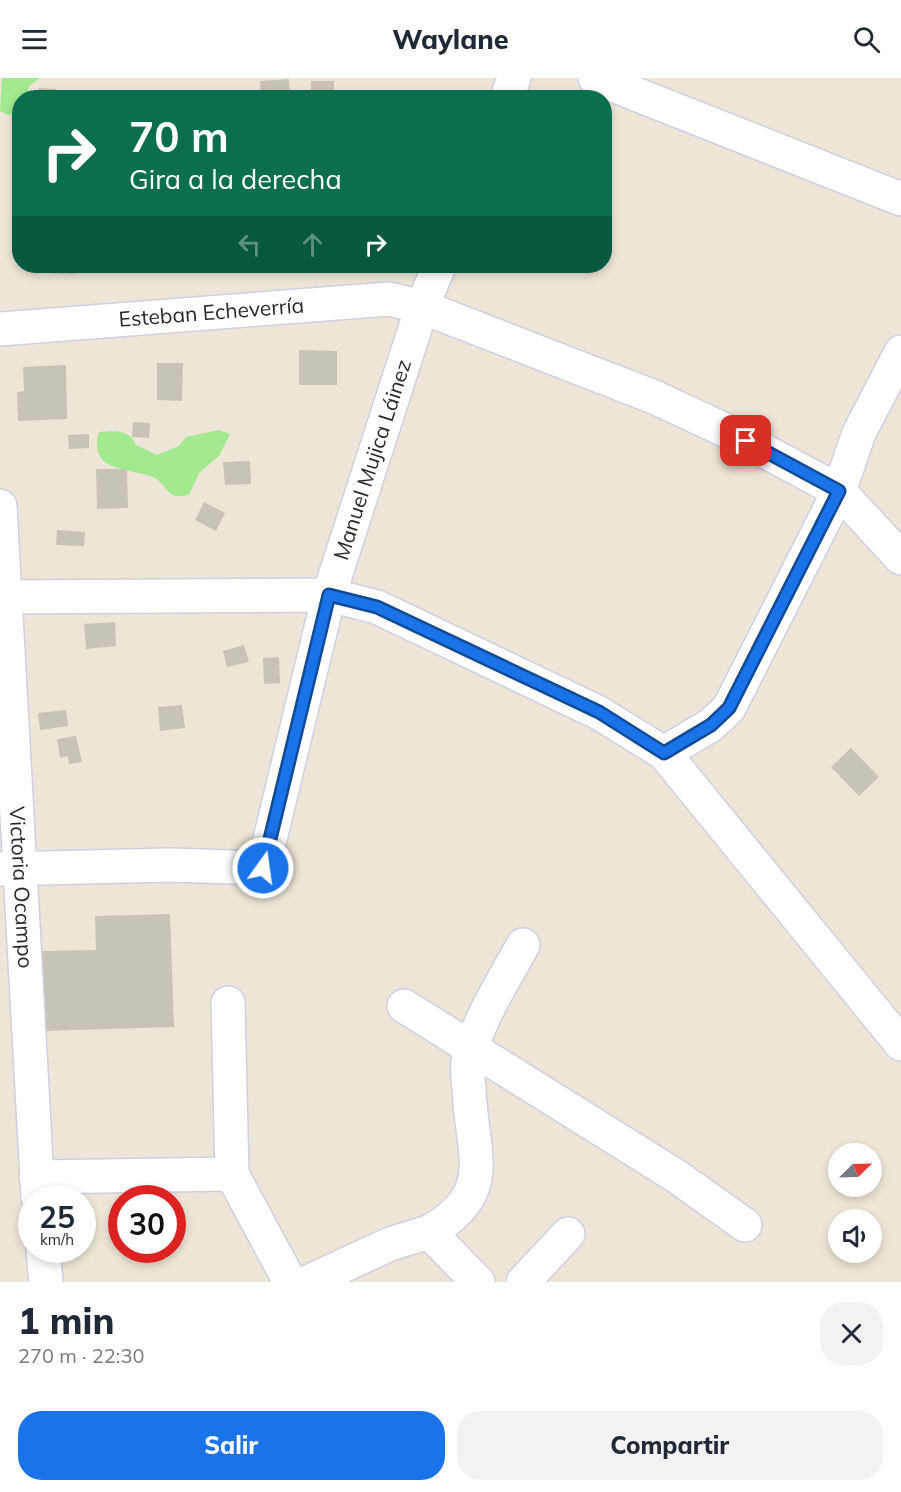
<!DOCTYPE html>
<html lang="es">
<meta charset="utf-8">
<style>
body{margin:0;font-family:Mulish,sans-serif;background:#f2f2f3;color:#1f2937;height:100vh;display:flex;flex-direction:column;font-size:22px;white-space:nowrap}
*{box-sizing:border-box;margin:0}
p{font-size:20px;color:#747a83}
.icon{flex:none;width:33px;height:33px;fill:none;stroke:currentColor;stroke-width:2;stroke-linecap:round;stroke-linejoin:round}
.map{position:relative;height:1204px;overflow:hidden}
.side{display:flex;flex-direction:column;background:#fff;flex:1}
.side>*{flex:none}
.hud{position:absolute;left:12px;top:12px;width:600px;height:183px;border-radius:24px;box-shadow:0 3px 9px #0003;background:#0b6e4f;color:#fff;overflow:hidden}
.needle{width:39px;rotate:67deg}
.tools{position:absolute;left:828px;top:1065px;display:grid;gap:12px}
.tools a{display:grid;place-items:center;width:54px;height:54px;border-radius:50%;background:#fff;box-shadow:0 3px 9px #0003;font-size:30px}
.speed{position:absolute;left:18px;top:1107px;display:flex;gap:12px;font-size:30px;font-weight:700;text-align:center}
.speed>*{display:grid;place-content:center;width:78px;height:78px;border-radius:50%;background:#fff;box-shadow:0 3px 9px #0003;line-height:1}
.speed small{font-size:15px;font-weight:400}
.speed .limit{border:9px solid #d22;background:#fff;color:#111}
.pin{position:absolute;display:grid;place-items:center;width:51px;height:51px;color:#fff;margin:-26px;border-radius:12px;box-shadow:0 3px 9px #0006}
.me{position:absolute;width:66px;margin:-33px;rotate:14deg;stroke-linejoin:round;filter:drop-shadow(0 0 4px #0008)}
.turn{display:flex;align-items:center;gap:21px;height:126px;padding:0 18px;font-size:27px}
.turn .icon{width:78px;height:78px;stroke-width:2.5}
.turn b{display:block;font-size:42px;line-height:51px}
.lanes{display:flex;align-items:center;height:57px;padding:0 18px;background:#0003;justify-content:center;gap:30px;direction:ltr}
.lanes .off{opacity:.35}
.round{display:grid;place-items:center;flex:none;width:63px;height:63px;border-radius:24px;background:#f2f2f3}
.headline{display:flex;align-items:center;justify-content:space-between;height:102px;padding:0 18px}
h1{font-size:36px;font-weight:800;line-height:45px}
.cta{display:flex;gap:12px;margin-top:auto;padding:12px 18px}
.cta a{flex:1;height:69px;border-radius:24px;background:#1a73e8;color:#fff;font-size:24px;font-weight:800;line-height:69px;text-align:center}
.cta a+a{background:#f2f2f3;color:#1f2937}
header{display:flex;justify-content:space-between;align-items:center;height:78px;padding:0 18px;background:#fff;font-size:27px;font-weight:800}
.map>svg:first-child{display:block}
.green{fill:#a3e98f}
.building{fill:#c8c3b8}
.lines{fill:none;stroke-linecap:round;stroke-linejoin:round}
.minor-casing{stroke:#cecfe3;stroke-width:36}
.minor{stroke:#fff;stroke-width:33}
.route-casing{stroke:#114b97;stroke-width:15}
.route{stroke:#1a73e8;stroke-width:10}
.labels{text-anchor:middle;stroke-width:4.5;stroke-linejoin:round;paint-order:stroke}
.street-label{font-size:21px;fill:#282828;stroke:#fff}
</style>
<header><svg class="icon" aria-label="menu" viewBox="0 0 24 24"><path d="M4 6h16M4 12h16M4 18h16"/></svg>Waylane<svg class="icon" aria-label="search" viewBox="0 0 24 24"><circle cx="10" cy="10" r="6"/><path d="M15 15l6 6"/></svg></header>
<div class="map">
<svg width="901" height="1204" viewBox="0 0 901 1204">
<rect width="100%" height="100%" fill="#ede6d8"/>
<g class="green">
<polygon points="2,0 40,0 29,8 27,19 20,20 19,33 9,37 0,33"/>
<path d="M219 352 230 356 219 378 199 395 189 417C163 423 169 404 150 398 126 390 88 393 99 354 115 353 129 351 136 367L157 377 179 368 186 359Z"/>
</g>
<g class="building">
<polygon points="289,1 290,20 261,20 260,3"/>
<rect x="311" y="3" width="23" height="17"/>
<polygon points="39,10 56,11 55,20 38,20"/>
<polygon points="47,188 75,188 75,196 46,195"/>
<polygon points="299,272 337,273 337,307 299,307"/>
<polygon points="157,285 183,285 182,323 157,322"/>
<polygon points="66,287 67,341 18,343 17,314 24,313 23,289"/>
<polygon points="133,344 150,345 149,360 132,359"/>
<polygon points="89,356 89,370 69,371 68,357"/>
<polygon points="250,383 251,406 225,407 223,384"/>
<polygon points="96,391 127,391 128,430 97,431"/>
<polygon points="204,424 225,435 216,453 195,442"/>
<polygon points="57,452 85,454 84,468 56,467"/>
<polygon points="115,544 116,568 86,571 84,546"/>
<polygon points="244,567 249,584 227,589 223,573"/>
<polygon points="279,579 280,605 264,606 263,580"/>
<polygon points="182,627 185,650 160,653 158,629"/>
<polygon points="66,632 68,648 40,652 38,635"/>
<polygon points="76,658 82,684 69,686 68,678 60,680 57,661"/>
<polygon points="851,670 879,699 859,718 831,689"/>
<polygon points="170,836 174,949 44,953 41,873 96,872 95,838"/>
</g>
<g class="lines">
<g class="minor-casing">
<g id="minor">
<polyline points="595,0 901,121"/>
<polyline points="507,20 514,0"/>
<path id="s1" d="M0 251 389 221 422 229 654 319 727 353 839 413 901 480"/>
<path id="s2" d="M0 428 38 1120"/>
<polyline points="0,519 329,517 377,529 599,635 664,675 901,966"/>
<polyline points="664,675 711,647 729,630 839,413 859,355 901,274"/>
<path id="s3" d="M0 791 170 787 263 790 329 517 422 229 439 188"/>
<polyline points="228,925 232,1096 290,1204"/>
<polyline points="404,928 676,1098 745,1147"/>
<polyline points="36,1099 232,1096"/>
<path d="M429 1154C499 1114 471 1076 469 1010 468 1001 467 991 468 983 478 941 503 904 523 867"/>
<polyline points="43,1172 46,1204"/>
<polyline points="308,1204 390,1166 429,1154 478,1204"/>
<polyline points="523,1204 568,1156"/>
</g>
</g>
<use href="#minor" class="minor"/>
</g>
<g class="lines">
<g class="route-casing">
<polyline id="route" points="263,790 329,517 377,529 599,634 664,675 711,647 729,630 839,413 746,363"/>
</g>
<use href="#route" class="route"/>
</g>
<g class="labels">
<g class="street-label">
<text dy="7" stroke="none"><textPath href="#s1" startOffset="212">Esteban Echeverría</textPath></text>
<text dy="7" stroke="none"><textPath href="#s3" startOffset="686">Manuel Mujica Láinez</textPath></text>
<text dy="7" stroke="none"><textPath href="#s2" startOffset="382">Victoria Ocampo</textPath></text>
</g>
</g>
</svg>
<div class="tools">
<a><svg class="needle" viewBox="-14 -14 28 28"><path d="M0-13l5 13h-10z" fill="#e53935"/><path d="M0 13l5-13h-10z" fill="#747a83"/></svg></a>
<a><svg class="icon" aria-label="sound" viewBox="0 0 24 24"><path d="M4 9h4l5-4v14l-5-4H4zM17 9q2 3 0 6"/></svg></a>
</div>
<div class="speed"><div>25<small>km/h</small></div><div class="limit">30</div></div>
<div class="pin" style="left:746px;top:363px;background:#d93025"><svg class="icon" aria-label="arrive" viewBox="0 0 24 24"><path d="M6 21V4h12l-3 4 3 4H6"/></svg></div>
<svg class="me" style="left:263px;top:790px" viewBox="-20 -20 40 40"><circle r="17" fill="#1a73e8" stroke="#fff" stroke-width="3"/><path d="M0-11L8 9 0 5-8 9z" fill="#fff"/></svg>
<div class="hud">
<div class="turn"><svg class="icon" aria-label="right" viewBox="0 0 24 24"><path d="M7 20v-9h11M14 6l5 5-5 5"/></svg><div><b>70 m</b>Gira a la derecha</div></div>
<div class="lanes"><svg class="icon off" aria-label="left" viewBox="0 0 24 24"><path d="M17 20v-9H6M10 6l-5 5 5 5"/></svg><svg class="icon off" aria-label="ahead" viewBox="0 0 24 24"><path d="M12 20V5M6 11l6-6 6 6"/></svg><svg class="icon" aria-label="right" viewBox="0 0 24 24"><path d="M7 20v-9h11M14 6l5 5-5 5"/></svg></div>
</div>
</div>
<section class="side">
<div class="headline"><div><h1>1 min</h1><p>270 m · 22:30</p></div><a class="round"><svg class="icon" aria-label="close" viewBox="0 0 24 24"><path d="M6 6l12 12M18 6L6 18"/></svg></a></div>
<div class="cta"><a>Salir</a><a>Compartir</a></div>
</section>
